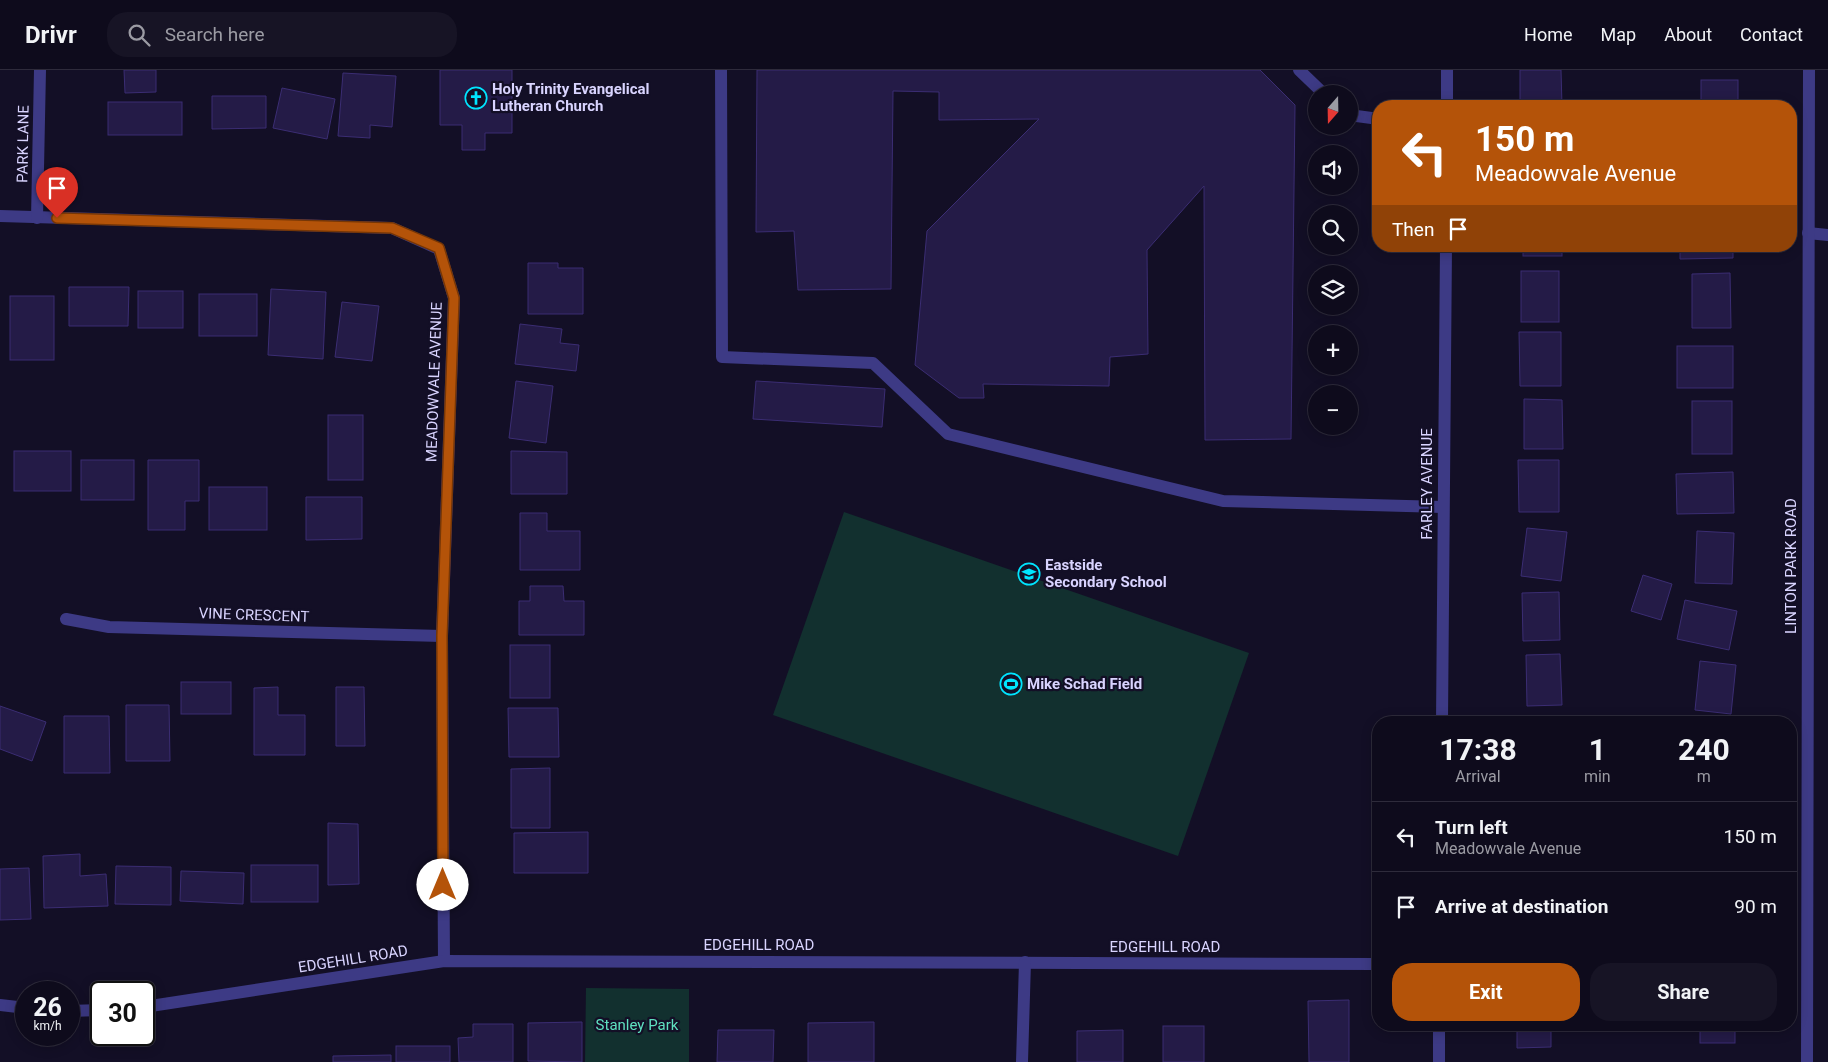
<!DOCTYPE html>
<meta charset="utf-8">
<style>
body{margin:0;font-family:Roboto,sans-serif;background:#171425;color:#f1f3f6;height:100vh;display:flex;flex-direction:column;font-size:19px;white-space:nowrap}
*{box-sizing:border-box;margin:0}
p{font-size:16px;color:#9b9ba3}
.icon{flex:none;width:28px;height:28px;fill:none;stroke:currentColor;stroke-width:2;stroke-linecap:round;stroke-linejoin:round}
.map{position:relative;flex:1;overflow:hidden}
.drawer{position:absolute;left:1372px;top:646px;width:425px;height:315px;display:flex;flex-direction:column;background:#0e0b1c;border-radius:20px;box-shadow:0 2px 12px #0003,0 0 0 1px #2e2b3b}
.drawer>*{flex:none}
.banner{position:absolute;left:1372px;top:30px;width:425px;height:152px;border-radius:20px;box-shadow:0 2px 12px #0003,0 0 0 1px #2e2b3b;background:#b45309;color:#fff;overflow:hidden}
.needle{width:32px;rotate:200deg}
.tools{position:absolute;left:1308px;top:15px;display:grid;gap:10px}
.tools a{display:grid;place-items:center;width:50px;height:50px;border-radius:50%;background:#0e0b1c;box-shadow:0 2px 12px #0003,0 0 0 1px #2e2b3b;font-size:25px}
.speed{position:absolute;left:15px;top:911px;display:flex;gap:10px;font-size:25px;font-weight:700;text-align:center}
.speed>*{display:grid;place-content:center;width:65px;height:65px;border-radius:50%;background:#0e0b1c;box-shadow:0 2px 12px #0003,0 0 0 1px #2e2b3b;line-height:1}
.speed small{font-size:12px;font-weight:400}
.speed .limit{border:2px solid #111;border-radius:8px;background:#fff;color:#111}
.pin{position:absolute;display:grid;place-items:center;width:42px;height:42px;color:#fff;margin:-51px -21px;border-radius:50% 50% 50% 0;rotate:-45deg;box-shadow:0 0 5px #0007}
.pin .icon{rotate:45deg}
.me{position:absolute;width:55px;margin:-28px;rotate:0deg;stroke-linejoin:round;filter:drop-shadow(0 0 4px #0008)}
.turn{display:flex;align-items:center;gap:18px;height:105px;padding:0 20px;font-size:22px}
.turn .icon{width:65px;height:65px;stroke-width:2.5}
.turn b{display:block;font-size:35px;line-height:42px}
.then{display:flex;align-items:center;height:48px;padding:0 20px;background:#0003;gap:10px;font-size:19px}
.eta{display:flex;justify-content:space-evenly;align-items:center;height:85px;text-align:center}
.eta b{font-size:30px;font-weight:700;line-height:35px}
.action{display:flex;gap:10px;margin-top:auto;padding:10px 20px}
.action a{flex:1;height:58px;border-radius:20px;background:#b45309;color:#fff;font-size:20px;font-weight:700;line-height:58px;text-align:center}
.action a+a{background:#171425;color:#f1f3f6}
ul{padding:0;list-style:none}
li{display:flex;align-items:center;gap:15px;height:70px;padding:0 20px;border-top:1px solid #2e2b3b}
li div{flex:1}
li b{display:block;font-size:19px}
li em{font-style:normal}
header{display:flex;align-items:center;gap:30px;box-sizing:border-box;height:70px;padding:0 25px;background:#0e0b1c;border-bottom:1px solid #2e2b3b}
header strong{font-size:24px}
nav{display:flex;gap:28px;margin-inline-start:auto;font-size:18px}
.search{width:350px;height:45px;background:#171425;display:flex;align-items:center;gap:12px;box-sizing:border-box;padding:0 18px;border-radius:20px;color:#9b9ba3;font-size:19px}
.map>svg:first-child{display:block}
.green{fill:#12302f}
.building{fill:#241b47;stroke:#3b2d73}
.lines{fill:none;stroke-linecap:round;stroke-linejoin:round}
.minor{stroke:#3d3a85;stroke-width:12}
.route-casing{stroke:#753606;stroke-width:12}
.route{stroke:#b45309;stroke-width:9}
.labels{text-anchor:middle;stroke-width:4.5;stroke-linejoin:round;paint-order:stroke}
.poi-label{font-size:15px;font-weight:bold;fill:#d9d4ff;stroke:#130f26;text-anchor:start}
.street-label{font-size:15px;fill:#d9d4ff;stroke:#130f26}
.park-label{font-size:15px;fill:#5fe0c0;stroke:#130f26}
</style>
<header>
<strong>Drivr</strong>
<div class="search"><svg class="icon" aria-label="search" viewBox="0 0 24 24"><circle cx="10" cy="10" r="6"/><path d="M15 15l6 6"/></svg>Search here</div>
<nav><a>Home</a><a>Map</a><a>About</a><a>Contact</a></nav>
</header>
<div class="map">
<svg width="1828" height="992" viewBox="0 0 1828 992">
<rect width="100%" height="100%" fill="#130f26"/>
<g class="green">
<polygon points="844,442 1249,583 1178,786 773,645"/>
<polygon points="586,918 689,919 689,992 585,992"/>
</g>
<g class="building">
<polygon points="124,0 156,0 156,22 125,23"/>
<polygon points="440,0 512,0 512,63 485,63 485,80 462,80 462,55 440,55"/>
<polygon points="757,0 1260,0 1295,35 1291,369 1205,370 1204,116 1147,180 1148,284 1110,287 1109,316 983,314 984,328 959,328 915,295 927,161 1039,49 939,50 939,22 893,21 891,219 798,220 794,161 756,162"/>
<polygon points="1520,0 1561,0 1562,36 1520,36"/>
<polygon points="343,3 396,6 392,57 370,55 370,68 338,66"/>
<rect x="1701" y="10" width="37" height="26"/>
<polygon points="282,18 335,29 327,69 273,58"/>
<polygon points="212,26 266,26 266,58 212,59"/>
<rect x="108" y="32" width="74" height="33"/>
<rect x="1523" y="176" width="39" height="10"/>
<polygon points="1680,176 1733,176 1733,188 1680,189"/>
<polygon points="528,193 558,193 558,198 583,198 583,244 528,244"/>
<rect x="1521" y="201" width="38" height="51"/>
<polygon points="1730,203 1731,258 1692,258 1692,204"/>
<polygon points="69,217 129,217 128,256 69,256"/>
<polygon points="271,219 326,222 323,289 268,285"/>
<rect x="138" y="221" width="45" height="37"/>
<rect x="199" y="224" width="58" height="42"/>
<rect x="10" y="226" width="44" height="64"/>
<polygon points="342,232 379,236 372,291 335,287"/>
<polygon points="520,254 562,259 560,273 579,275 576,301 515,294"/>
<polygon points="1519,262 1561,262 1561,316 1520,316"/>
<rect x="1677" y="276" width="56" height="42"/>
<polygon points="516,311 553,316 546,373 509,368"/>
<polygon points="756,311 885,319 882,357 753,349"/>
<polygon points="1524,329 1562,330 1563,379 1524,379"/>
<rect x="1692" y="331" width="40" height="53"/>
<rect x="328" y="345" width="35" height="65"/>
<rect x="14" y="381" width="57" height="40"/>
<polygon points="511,381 567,382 567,424 511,424"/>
<rect x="81" y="390" width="53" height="40"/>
<polygon points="148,390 199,390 199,431 185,431 185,460 148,460"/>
<polygon points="1518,390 1559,390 1559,442 1519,442"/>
<polygon points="1733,402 1734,443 1677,444 1676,404"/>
<rect x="209" y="417" width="58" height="43"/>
<polygon points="306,427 362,427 362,469 306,470"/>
<polygon points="520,443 547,443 547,461 580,461 580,500 520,500"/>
<polygon points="1527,458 1567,462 1561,511 1521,506"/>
<polygon points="1697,461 1734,463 1732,514 1695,513"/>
<polygon points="1643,505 1672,514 1661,550 1631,541"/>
<polygon points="530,516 563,516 564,531 584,531 584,565 519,565 519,531 530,531"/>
<polygon points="1559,522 1560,570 1523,571 1522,523"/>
<polygon points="1685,530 1737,541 1729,580 1677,569"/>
<rect x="510" y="575" width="40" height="53"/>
<polygon points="1560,584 1562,635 1527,636 1526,585"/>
<polygon points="1700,591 1736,595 1731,644 1695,640"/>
<rect x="181" y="612" width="50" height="32"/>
<polygon points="278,617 278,645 305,645 305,685 254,685 254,618"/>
<polygon points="336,617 364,617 365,676 336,676"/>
<polygon points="126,635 169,635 170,691 126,691"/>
<polygon points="0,636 46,652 32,691 0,679"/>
<polygon points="508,638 558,638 559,687 509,687"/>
<polygon points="64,646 109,646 110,703 64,703"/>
<polygon points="1557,648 1557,652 1521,652 1520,649"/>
<polygon points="1640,650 1672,651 1671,652 1640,652"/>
<polygon points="550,698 550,758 511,758 511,699"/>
<polygon points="328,753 358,754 359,814 328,815"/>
<polygon points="588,762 588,803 514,803 514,763"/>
<polygon points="80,784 80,806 106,804 108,836 44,838 43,786"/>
<rect x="251" y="795" width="67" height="37"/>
<polygon points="116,796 171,797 171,835 115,834"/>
<polygon points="29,798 31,849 0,850 0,799"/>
<polygon points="181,801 244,803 243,834 180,831"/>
<polygon points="1349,930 1349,992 1309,992 1308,931"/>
<polygon points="582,952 582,992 528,991 528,953"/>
<polygon points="874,952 874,992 808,992 808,953"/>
<polygon points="473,954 513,954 513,992 459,992 458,968 473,967"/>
<polygon points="1517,955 1551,955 1551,977 1517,978"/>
<rect x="1700" y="955" width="35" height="18"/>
<rect x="1163" y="956" width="41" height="36"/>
<polygon points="718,960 774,960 773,992 717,992"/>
<polygon points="1123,960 1123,992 1077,992 1077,961"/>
<rect x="396" y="976" width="54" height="16"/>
<polygon points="391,985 391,992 333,992 333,986"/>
</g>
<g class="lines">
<g class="minor">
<polyline points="721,0 722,287 873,293 948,364 1223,431 1443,437"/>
<polyline points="1299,0 1324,24"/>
<polyline points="1447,36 1447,0"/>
<polyline points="1349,45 1379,49"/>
<polyline points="0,146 392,158 439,179 454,228 442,566 444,891"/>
<polyline points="37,148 40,0"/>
<polyline points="1808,163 1828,165"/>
<polyline points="66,549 109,557 442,566"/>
<polyline points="1442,652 1446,176"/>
<polyline points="0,935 26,938"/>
<polyline points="144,937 444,891 1379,894"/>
<polyline points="69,941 101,940"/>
<polyline points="1022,992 1025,892"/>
<polyline points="1439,992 1439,955"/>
<polyline points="1807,992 1809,0"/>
</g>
</g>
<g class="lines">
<g class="route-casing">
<polyline id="route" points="57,148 392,158 439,178 454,228 442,566 443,815"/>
</g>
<use href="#route" class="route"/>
</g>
<defs>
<g id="church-ring" transform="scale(1.125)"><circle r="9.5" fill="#130f26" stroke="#00e5ff" stroke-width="1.5"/><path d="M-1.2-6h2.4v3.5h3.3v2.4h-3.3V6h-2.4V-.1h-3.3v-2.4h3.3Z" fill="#00e5ff"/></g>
<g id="school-ring" transform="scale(1.125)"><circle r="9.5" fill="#130f26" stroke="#00e5ff" stroke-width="1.5"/><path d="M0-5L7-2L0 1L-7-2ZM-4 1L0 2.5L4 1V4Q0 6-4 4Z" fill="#00e5ff"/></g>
<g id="stadium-ring" transform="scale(1.125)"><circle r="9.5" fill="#130f26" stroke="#00e5ff" stroke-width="1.5"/><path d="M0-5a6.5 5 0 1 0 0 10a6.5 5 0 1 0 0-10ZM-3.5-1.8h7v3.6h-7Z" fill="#00e5ff"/></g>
</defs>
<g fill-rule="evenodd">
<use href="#church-ring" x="476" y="28"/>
<use href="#school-ring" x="1029" y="504"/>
<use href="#stadium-ring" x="1011" y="614"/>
</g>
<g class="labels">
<g class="poi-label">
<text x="492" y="24">Holy Trinity Evangelical<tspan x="492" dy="17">Lutheran Church</tspan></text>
<text x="1045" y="500">Eastside<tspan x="1045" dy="17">Secondary School</tspan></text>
<text x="1027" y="619">Mike Schad Field</text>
</g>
<g class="street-label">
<text transform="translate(23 74) rotate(-89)" y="5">PARK LANE</text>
<text transform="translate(434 312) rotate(-88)" y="5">MEADOWVALE AVENUE</text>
<text transform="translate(1427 414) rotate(-90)" y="5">FARLEY AVENUE</text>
<text transform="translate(1791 496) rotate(-90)" y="5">LINTON PARK ROAD</text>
<text transform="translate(254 545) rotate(2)" y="5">VINE CRESCENT</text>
<text x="759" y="880">EDGEHILL ROAD</text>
<text x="1165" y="882">EDGEHILL ROAD</text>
<text transform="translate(353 889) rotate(-9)" y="5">EDGEHILL ROAD</text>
</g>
<g class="park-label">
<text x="637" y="960">Stanley Park</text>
</g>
</g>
</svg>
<div class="tools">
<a><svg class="needle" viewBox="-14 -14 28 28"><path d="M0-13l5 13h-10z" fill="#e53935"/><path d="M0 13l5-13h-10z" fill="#9b9ba3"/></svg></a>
<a><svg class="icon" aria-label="sound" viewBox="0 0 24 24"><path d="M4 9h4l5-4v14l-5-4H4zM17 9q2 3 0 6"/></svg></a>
<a><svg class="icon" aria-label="search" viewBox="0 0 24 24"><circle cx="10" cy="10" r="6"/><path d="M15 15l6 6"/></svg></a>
<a><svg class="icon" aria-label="layers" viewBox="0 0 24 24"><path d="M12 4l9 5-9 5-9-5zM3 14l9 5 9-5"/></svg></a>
<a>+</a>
<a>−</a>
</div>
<div class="speed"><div>26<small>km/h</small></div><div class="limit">30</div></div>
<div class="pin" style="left:57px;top:148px;background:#d93025"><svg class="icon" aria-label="arrive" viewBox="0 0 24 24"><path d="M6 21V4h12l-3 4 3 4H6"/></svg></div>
<svg class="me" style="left:443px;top:815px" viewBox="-20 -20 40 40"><circle r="19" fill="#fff"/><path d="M0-13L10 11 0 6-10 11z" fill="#b45309"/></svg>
<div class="banner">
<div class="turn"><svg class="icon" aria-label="left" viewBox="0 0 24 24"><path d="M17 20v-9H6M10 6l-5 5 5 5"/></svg><div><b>150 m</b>Meadowvale Avenue</div></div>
<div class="then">Then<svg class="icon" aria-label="arrive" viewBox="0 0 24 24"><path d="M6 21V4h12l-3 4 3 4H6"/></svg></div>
</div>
<section class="drawer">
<div class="eta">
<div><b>17:38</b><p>Arrival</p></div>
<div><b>1</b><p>min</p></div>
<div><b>240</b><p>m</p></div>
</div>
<ul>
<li><svg class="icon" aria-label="left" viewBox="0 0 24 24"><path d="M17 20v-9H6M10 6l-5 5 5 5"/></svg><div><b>Turn left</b><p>Meadowvale Avenue</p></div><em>150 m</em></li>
<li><svg class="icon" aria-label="arrive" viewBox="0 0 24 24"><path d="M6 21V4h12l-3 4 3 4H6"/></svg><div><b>Arrive at destination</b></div><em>90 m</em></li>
</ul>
<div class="action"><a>Exit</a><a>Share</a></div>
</section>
</div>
